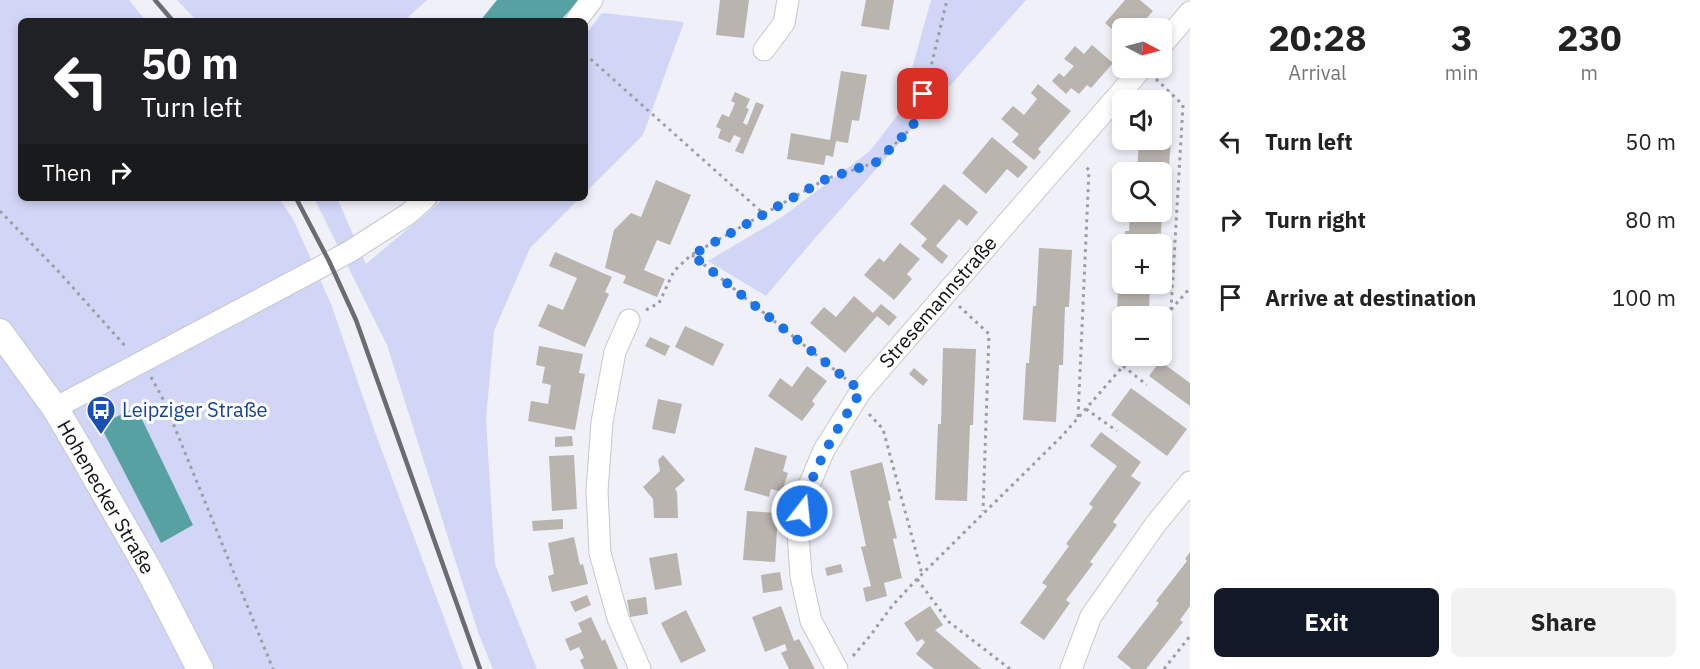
<!DOCTYPE html>
<meta charset="utf-8">
<style>
body{margin:0;font-family:"IBM Plex Sans",sans-serif;background:#f2f2f2;color:#222;height:100vh;display:flex;flex-direction:column;font-size:22px;white-space:nowrap}
*{box-sizing:border-box;margin:0}
p{font-size:20px;color:#767676}
.icon{flex:none;width:33px;height:33px;fill:none;stroke:currentColor;stroke-width:2;stroke-linecap:round;stroke-linejoin:round}
.map{position:relative;flex:1;overflow:hidden}
.side{display:flex;flex-direction:column;background:#fff;width:510px}
.side>*{flex:none}
.banner{position:absolute;left:18px;top:18px;width:570px;height:183px;border-radius:9px;box-shadow:0 3px 9px #0003;background:#202124;color:#fff;overflow:hidden}
.needle{width:39px;rotate:96deg}
.fabs{position:absolute;left:1112px;top:18px;display:grid;gap:12px}
.fabs a{display:grid;place-items:center;width:60px;height:60px;border-radius:9px;background:#fff;box-shadow:0 3px 9px #0003;font-size:30px}
.pin{position:absolute;display:grid;place-items:center;width:51px;height:51px;color:#fff;margin:-26px;border-radius:12px;box-shadow:0 3px 9px #0006}
.me{position:absolute;width:66px;margin:-33px;rotate:16deg;stroke-linejoin:round;filter:drop-shadow(0 0 4px #0008)}
.turn{display:flex;align-items:center;gap:21px;height:126px;padding:0 24px;font-size:27px}
.turn .icon{width:78px;height:78px;stroke-width:2.5}
.turn b{display:block;font-size:42px;line-height:51px}
.then{display:flex;align-items:center;height:57px;padding:0 24px;background:#0003;gap:12px;font-size:22px}
.eta{display:flex;justify-content:space-evenly;align-items:center;height:102px;text-align:center}
.eta b{font-size:36px;font-weight:700;line-height:42px}
.action{display:flex;gap:12px;margin-top:auto;padding:12px 24px}
.action a{flex:1;height:69px;border-radius:9px;background:#111827;color:#fff;font-size:24px;font-weight:700;line-height:69px;text-align:center}
.action a+a{background:#f2f2f2;color:#222}
ul{padding:0;list-style:none}
li{display:flex;align-items:center;gap:18px;height:78px;padding:0 24px}
li div{flex:1}
li b{display:block;font-size:22px}
li em{font-style:normal}
main{display:flex;flex:1;min-height:0}
.map>svg:first-child{display:block}
.green{fill:#d1d6f7}
.water{fill:#57a1a3}
.building{fill:#bab4af}
.lines{fill:none;stroke-linecap:round;stroke-linejoin:round}
.minor-casing{stroke:#c5c7ce;stroke-width:23}
.tertiary-casing{stroke:#c5c7ce;stroke-width:28}
.path{stroke:#9d9ea4;stroke-width:3;stroke-dasharray:3 4.5;stroke-linecap:butt}
.minor{stroke:#fff;stroke-width:21}
.tertiary{stroke:#fff;stroke-width:26}
.rail{stroke:#6b6c71;stroke-width:4.5}
.route{stroke:#1a73e8;stroke-width:10;stroke-dasharray:0 18}
.labels{text-anchor:middle;stroke-width:6;stroke-linejoin:round;paint-order:stroke}
.street-label{font-size:20px;fill:#121315;stroke:#fefefe}
.transit-label{font-size:20px;fill:#164399;stroke:#fefefe;text-anchor:start}
</style>
<main>
<div class="map">
<svg width="1190" height="669" viewBox="0 0 1190 669">
<rect width="100%" height="100%" fill="#eff0f8"/>
<g class="green">
<polygon points="0,0 129,0 146,21 21,21 21,198 279,198 293,219 331,304 375,432 463,669 0,669"/>
<polygon points="177,0 427,0 404,21 197,21"/>
<polygon points="931,0 1026,0 816,237 766,296 708,261 782,217 870,151 900,112"/>
<polygon points="602,13 684,22 643,135 585,193 585,35"/>
<polygon points="314,198 337,198 366,264 445,198 580,198 530,248 494,331 486,419 495,564 537,669 493,669 478,632 387,345"/>
</g>
<g class="water">
<polygon points="497,0 579,0 560,21 480,21"/>
<polygon points="136,407 193,525 161,543 100,425"/>
</g>
<g class="building">
<polygon points="720,0 749,0 744,38 716,35"/>
<polygon points="866,0 894,0 889,30 861,26"/>
<polygon points="1125,0 1140,0 1153,11 1138,28 1122,28 1122,38 1105,23"/>
<polygon points="1092,45 1113,63 1091,88 1087,85 1079,94 1071,88 1066,94 1052,81 1059,73 1064,77 1074,66 1064,59 1075,46 1084,54"/>
<polygon points="841,71 867,75 859,121 852,120 848,143 836,141 833,157 826,155 824,165 787,159 791,133 830,140"/>
<polygon points="1038,84 1071,111 1038,149 1041,152 1034,160 1012,142 1019,134 1001,119 1013,106 1024,115 1037,99 1031,93"/>
<polygon points="735,92 750,99 746,108 749,109 743,123 747,125 756,102 764,105 743,154 735,151 741,138 734,135 730,143 718,138 721,129 716,127 722,114 729,117 735,103 731,101"/>
<polygon points="992,137 1028,167 1018,178 1007,169 986,194 962,173"/>
<polygon points="1161,137 1171,138 1167,195 1164,195 1163,207 1161,207 1161,172 1137,172 1139,140 1161,140"/>
<polygon points="656,180 691,195 670,245 657,240 644,270 665,279 657,297 623,283 626,276 605,268 614,230 631,213 641,217"/>
<polygon points="944,184 978,212 967,226 959,219 936,246 948,256 942,264 921,246 927,239 910,224"/>
<polygon points="1130,212 1162,212 1161,234 1158,233 1157,244 1125,244 1125,231 1129,231"/>
<polygon points="900,243 920,259 907,274 912,279 894,300 864,275 879,258 884,262"/>
<polygon points="1039,248 1072,250 1069,307 1065,307 1063,365 1059,365 1056,422 1023,420 1026,363 1029,363 1033,306 1036,306"/>
<polygon points="555,252 612,277 605,292 609,294 585,347 538,326 548,304 563,310 577,278 549,266"/>
<polygon points="1119,269 1122,270 1122,284 1150,284 1149,310 1117,308"/>
<polygon points="854,296 873,313 881,304 897,317 889,326 877,316 845,353 810,323 824,307 836,317"/>
<polygon points="685,326 724,344 713,366 675,347"/>
<polygon points="650,337 670,346 665,356 645,346"/>
<polygon points="539,346 583,354 579,373 585,374 575,430 528,421 531,401 548,404 551,385 542,383 545,367 536,365"/>
<polygon points="943,348 976,349 973,425 970,425 967,501 935,500 938,424 941,424"/>
<polygon points="1160,361 1190,383 1190,406 1149,376"/>
<polygon points="807,366 827,381 812,401 815,404 802,421 768,396 780,378 792,387"/>
<polygon points="914,368 928,380 923,386 909,374"/>
<polygon points="1131,388 1187,429 1167,456 1111,415"/>
<polygon points="658,399 682,404 675,434 652,429"/>
<polygon points="1101,432 1141,462 1131,476 1141,483 1113,522 1117,525 1090,562 1093,564 1066,600 1070,603 1044,640 1020,623 1047,586 1042,583 1069,546 1066,544 1093,507 1089,504 1117,466 1090,446"/>
<polygon points="572,436 573,446 555,447 555,437"/>
<polygon points="755,447 787,456 783,471 788,473 782,492 771,489 769,497 744,490"/>
<polygon points="574,455 577,509 552,511 549,456"/>
<polygon points="663,455 685,480 675,489 677,492 678,518 654,518 653,499 643,487 660,471 658,460"/>
<polygon points="882,462 891,500 888,501 897,538 893,539 902,578 884,583 887,596 866,602 863,588 871,586 861,547 866,546 850,471"/>
<polygon points="747,511 778,513 775,562 743,560"/>
<polygon points="563,519 563,529 533,531 532,521"/>
<polygon points="574,537 580,565 583,564 588,584 552,592 548,576 554,574 548,543"/>
<polygon points="1190,552 1190,606 1180,620 1183,622 1146,669 1132,669 1117,657 1159,603 1156,601 1187,561 1185,559"/>
<polygon points="677,553 682,585 655,590 649,558"/>
<polygon points="841,564 843,572 827,576 825,568"/>
<polygon points="780,572 783,590 763,593 761,575"/>
<polygon points="587,595 591,605 575,612 570,602"/>
<polygon points="646,597 648,614 630,617 627,600"/>
<polygon points="781,606 794,641 799,639 815,669 789,669 781,653 787,650 785,644 765,652 752,617"/>
<polygon points="930,606 943,625 935,630 981,669 934,669 916,654 925,642 922,639 917,642 904,623"/>
<polygon points="686,610 706,651 681,663 661,623"/>
<polygon points="591,617 602,641 605,639 618,669 584,669 580,660 584,658 579,647 570,651 565,639 582,632 578,623"/>
</g>
<g class="lines">
<g class="minor-casing">
<g id="minor">
<polyline points="576,21 592,0"/>
<polyline points="1161,46 1190,12"/>
<polyline points="764,50 784,23 788,0"/>
<polyline points="629,320 615,352 602,422 597,491 600,553 618,618 640,669"/>
<polyline points="55,408 349,252 408,214 426,198"/>
<polyline points="837,669 811,621 801,576 798,533 807,490 824,450 861,391 1142,68"/>
<polyline points="1071,669 1091,616 1155,525 1190,482"/>
</g>
</g>
<g class="tertiary-casing">
<polyline id="tertiary" points="0,332 55,408 77,445 151,574 200,669"/>
</g>
<g class="path">
<polyline points="585,54 765,215"/>
<polyline points="1156,79 1183,105 1171,310"/>
<polyline points="0,211 58,271 126,347"/>
<polyline points="692,255 846,379"/>
<polyline points="959,306 989,334 983,511"/>
<polyline points="646,310 659,303 674,271 691,255 826,179 877,162 913,126 928,79 947,0"/>
<polyline points="1161,321 1190,288"/>
<polyline points="1123,366 1147,385"/>
<polyline points="151,377 164,401 273,669"/>
<polyline points="1086,409 1117,431"/>
<polyline points="869,414 883,429 922,574"/>
<polyline points="1078,417 1089,170 1084,165"/>
<polyline points="917,579 949,622 1010,669"/>
<polyline points="853,656 870,636 892,606 917,579 1063,435 1132,356"/>
<polyline points="1164,669 1190,636"/>
</g>
<use href="#minor" class="minor"/>
<use href="#tertiary" class="tertiary"/>
<g class="rail">
<polyline points="155,0 173,21"/>
<polyline points="296,198 329,261 356,320 480,669"/>
</g>
</g>
<g class="lines">
<path class="route" d="M802 511C813 466 837 430 861 391L692 255 826 179 877 162 913 126 923 94"/>
</g>
<defs>
<g id="bus-pin" transform="scale(1.5)"><path d="M0 17L-7.5 6A9.5 9.5 0 1 1 7.5 6Z" fill="#1a4fb4" stroke="#fefefe"/><path d="M-5-6H5V4H4V6H2V4H-2V6H-4V4H-5ZM-3.5-4V0h7V-4ZM-3.5 1.2v1.5H-2V1.2ZM2 1.2v1.5H3.5V1.2Z" fill="#fff"/></g>
</defs>
<g fill-rule="evenodd">
<use href="#bus-pin" x="101" y="410"/>
</g>
<g class="labels">
<g class="street-label">
<text transform="translate(938 302) rotate(-49)" y="7">Stresemannstraße</text>
<text transform="translate(106 497) rotate(60)" y="7">Hohenecker Straße</text>
</g>
<g class="transit-label">
<text x="122" y="417">Leipziger Straße</text>
</g>
</g>
</svg>
<div class="fabs">
<a><svg class="needle" viewBox="-14 -14 28 28"><path d="M0-13l5 13h-10z" fill="#e53935"/><path d="M0 13l5-13h-10z" fill="#767676"/></svg></a>
<a><svg class="icon" aria-label="sound" viewBox="0 0 24 24"><path d="M4 9h4l5-4v14l-5-4H4zM17 9q2 3 0 6"/></svg></a>
<a><svg class="icon" aria-label="search" viewBox="0 0 24 24"><circle cx="10" cy="10" r="6"/><path d="M15 15l6 6"/></svg></a>
<a>+</a>
<a>−</a>
</div>
<div class="pin" style="left:923px;top:94px;background:#d93025"><svg class="icon" aria-label="arrive" viewBox="0 0 24 24"><path d="M6 21V4h12l-3 4 3 4H6"/></svg></div>
<svg class="me" style="left:802px;top:511px" viewBox="-20 -20 40 40"><circle r="17" fill="#1a73e8" stroke="#fff" stroke-width="3"/><path d="M0-11L8 9 0 5-8 9z" fill="#fff"/></svg>
<div class="banner">
<div class="turn"><svg class="icon" aria-label="left" viewBox="0 0 24 24"><path d="M17 20v-9H6M10 6l-5 5 5 5"/></svg><div><b>50 m</b>Turn left</div></div>
<div class="then">Then<svg class="icon" aria-label="right" viewBox="0 0 24 24"><path d="M7 20v-9h11M14 6l5 5-5 5"/></svg></div>
</div>
</div>
<section class="side">
<div class="eta">
<div><b>20:28</b><p>Arrival</p></div>
<div><b>3</b><p>min</p></div>
<div><b>230</b><p>m</p></div>
</div>
<ul>
<li><svg class="icon" aria-label="left" viewBox="0 0 24 24"><path d="M17 20v-9H6M10 6l-5 5 5 5"/></svg><div><b>Turn left</b></div><em>50 m</em></li>
<li><svg class="icon" aria-label="right" viewBox="0 0 24 24"><path d="M7 20v-9h11M14 6l5 5-5 5"/></svg><div><b>Turn right</b></div><em>80 m</em></li>
<li><svg class="icon" aria-label="arrive" viewBox="0 0 24 24"><path d="M6 21V4h12l-3 4 3 4H6"/></svg><div><b>Arrive at destination</b></div><em>100 m</em></li>
</ul>
<div class="action"><a>Exit</a><a>Share</a></div>
</section>
</main>
